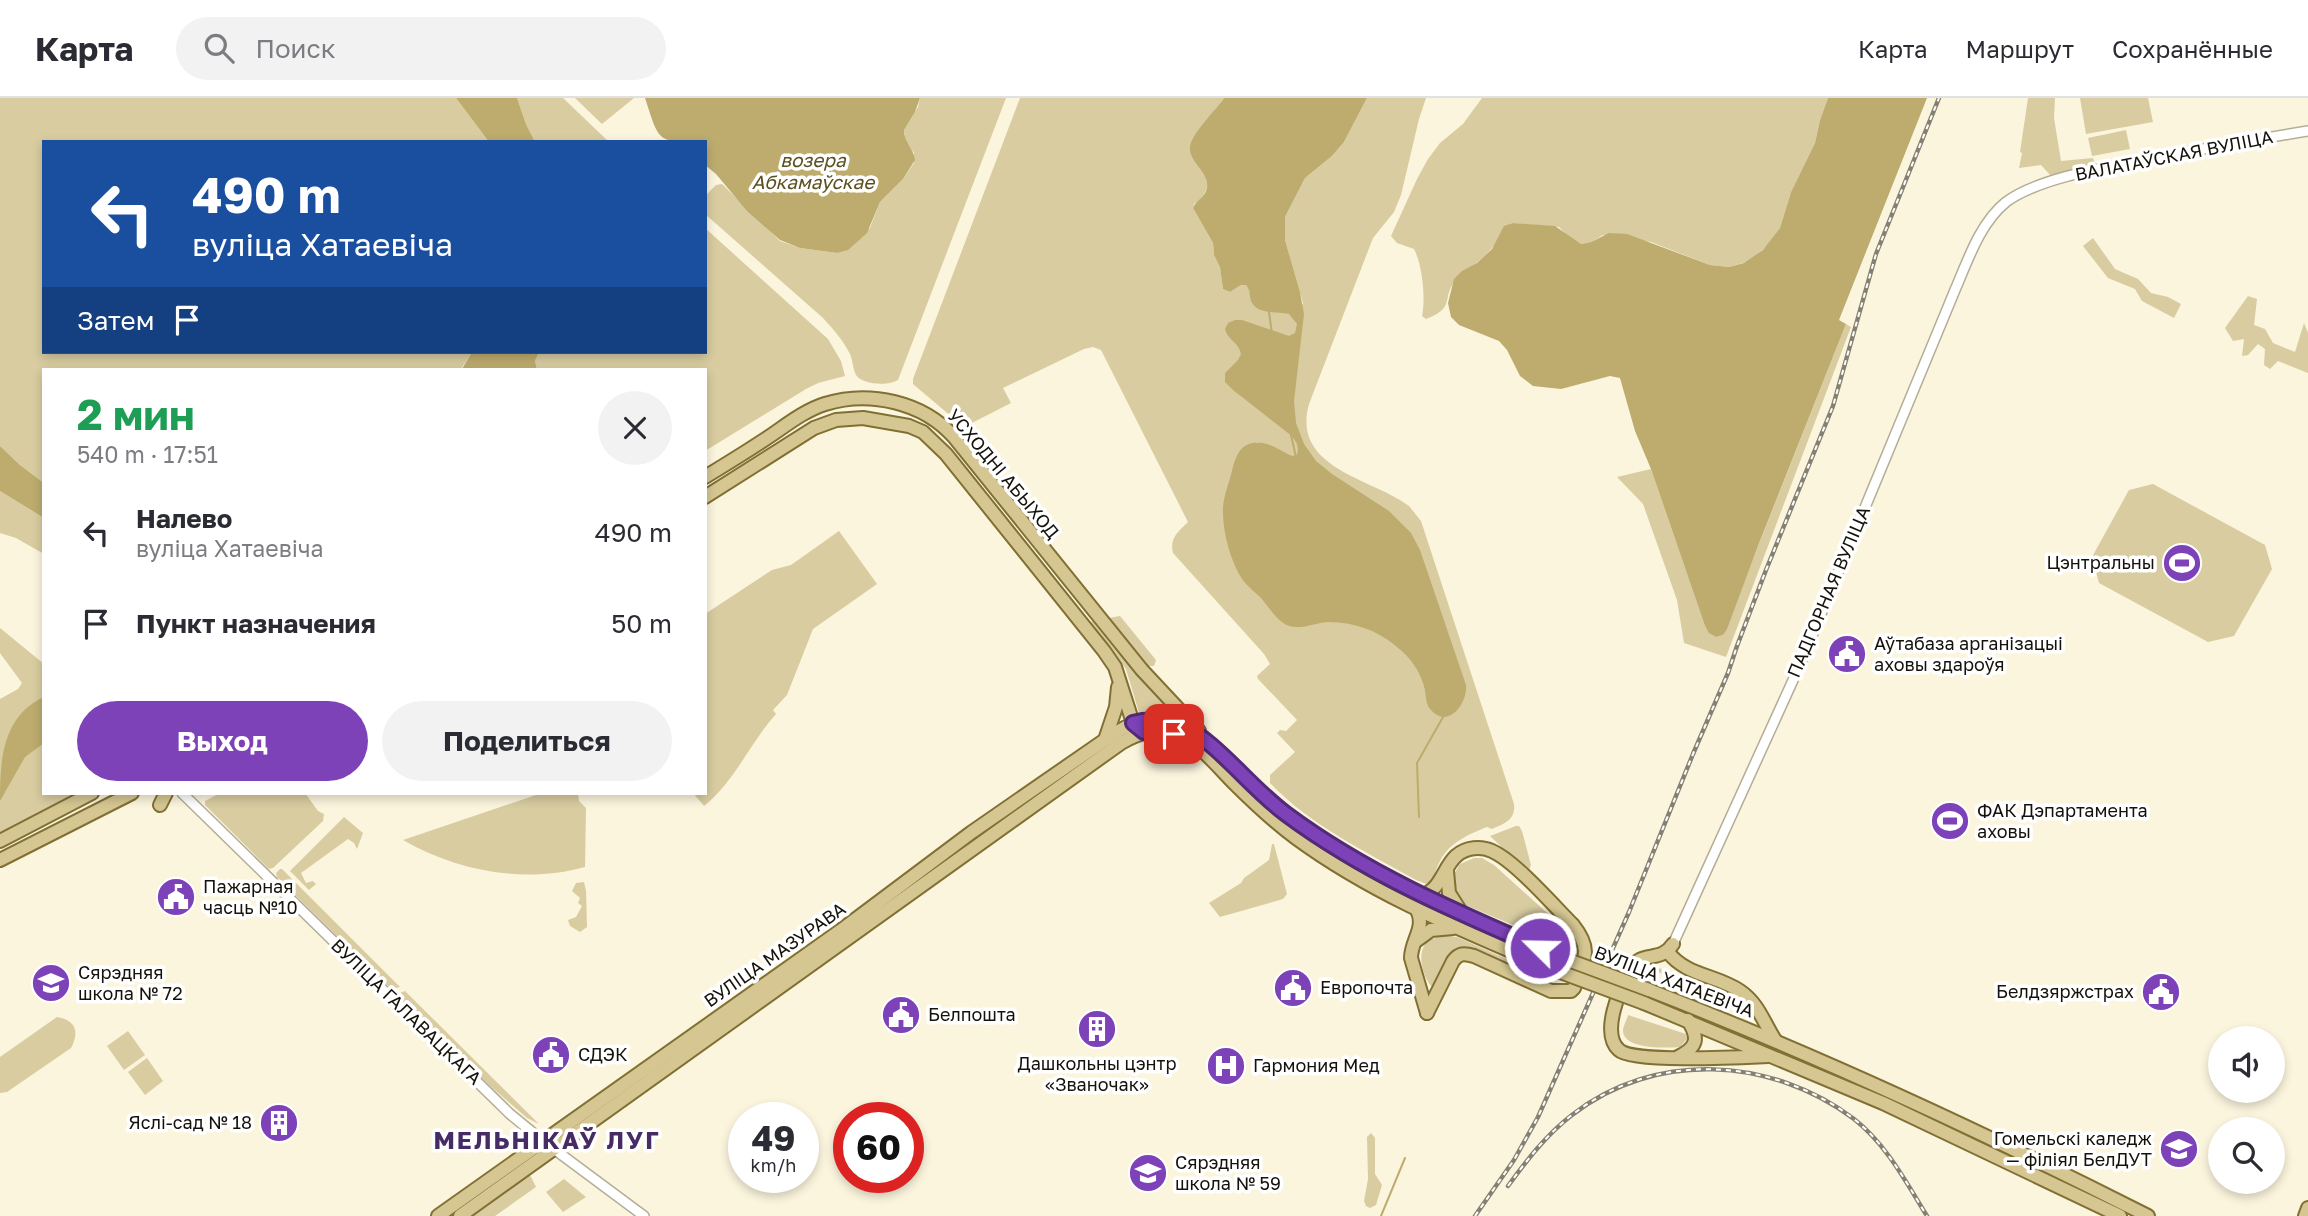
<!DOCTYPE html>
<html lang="ru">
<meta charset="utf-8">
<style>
body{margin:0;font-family:"Golos Text",sans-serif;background:#f2f2f3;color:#2b2b33;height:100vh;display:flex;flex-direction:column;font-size:26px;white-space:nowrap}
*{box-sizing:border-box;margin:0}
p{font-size:23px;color:#7c7c81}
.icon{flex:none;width:38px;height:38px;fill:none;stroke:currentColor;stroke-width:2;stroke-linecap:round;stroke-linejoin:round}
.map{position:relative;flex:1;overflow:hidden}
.details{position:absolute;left:42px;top:270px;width:665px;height:427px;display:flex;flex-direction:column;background:#fff;border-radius:0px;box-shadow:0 4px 10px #0003}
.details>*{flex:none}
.banner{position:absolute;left:42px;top:42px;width:665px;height:214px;border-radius:0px;box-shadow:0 4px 10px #0003;background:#1a4fa0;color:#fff;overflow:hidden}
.controls{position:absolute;left:2208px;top:928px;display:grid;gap:14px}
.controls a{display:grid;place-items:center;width:77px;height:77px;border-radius:50%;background:#fff;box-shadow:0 4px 10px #0003;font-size:35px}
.speed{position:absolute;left:728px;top:1004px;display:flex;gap:14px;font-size:35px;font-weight:700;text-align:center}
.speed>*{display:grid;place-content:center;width:91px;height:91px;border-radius:50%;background:#fff;box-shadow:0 4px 10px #0003;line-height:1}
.speed small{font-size:18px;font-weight:400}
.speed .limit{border:10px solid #d22;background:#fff;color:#111}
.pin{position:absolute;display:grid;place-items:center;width:60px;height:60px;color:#fff;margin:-30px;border-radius:14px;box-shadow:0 4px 10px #0006}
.me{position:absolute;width:77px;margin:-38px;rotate:293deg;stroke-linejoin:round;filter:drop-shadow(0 0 5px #0008)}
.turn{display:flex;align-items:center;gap:24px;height:147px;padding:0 35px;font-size:32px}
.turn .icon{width:91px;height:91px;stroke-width:2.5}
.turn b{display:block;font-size:49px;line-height:60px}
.then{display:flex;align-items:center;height:66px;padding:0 35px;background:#0003;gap:14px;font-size:26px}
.round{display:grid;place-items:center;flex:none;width:74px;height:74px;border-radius:37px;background:#f2f2f3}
.headline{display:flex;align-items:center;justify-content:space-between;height:119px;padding:0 35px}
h1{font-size:42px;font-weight:700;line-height:52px;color:#1e9e55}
.primary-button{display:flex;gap:14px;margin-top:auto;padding:14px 35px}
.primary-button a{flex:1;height:80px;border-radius:42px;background:#7e42b8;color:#fff;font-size:28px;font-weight:700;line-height:80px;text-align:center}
.primary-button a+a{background:#f2f2f3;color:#2b2b33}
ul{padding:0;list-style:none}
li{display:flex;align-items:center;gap:21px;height:91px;padding:0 35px}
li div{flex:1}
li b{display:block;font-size:26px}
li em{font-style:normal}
header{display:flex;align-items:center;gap:42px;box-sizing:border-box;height:98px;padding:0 35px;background:#fff;border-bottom:2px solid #e1e1e2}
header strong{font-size:33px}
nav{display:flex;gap:38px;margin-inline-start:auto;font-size:24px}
.search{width:490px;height:63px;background:#f2f2f3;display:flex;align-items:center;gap:18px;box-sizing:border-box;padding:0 24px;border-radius:38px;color:#7c7c81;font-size:26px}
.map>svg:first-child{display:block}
.green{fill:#d8cca0;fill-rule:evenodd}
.water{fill:#bdac6e}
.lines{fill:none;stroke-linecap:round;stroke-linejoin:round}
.stream{stroke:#bdac6e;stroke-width:2}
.minor-casing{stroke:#b3ad97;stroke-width:12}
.major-casing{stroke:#817034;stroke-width:16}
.minor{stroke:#fff;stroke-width:9}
.major{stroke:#d6c792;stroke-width:12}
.rail-casing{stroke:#858071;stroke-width:4.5}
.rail{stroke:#fff;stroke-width:2;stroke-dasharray:5;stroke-linecap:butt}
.major-bridge-casing{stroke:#817034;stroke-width:16;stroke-linecap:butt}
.major-bridge{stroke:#d6c792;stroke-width:12}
.route-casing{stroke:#522b78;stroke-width:18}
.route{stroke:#7e42b8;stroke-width:12}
.labels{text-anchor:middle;stroke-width:7;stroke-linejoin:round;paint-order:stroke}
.street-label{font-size:18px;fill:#14120a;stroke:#fff}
.poi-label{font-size:18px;fill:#14120a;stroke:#fff;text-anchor:start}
.water-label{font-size:19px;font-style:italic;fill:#5c4f1f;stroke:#fff}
.district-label{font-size:24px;font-weight:bold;letter-spacing:2px;fill:#472b65;stroke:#fff}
</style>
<header>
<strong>Карта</strong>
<div class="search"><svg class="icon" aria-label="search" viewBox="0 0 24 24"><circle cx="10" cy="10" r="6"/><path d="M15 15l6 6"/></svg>Поиск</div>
<nav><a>Карта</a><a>Маршрут</a><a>Сохранённые</a></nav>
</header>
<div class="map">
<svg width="2308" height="1118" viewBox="0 0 2308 1118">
<rect width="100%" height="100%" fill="#fcf5de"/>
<g class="green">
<polygon points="0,0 456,0 489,44 44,44 44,254 472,254 461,271 44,271 44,385 20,367 0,348"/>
<polygon points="517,0 563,0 609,44 535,44 526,26"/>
<polygon points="575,0 634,0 602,26"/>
<path d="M920 0H1006L898 282C889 288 862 287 856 277 853 271 853 263 850 256 843 242 833 231 823 220L705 116V98L716 87 722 86 780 143 800 150 837 155 870 130 880 104 903 81 914 65V55L906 45 904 32 918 9Z"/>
<path d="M1020 0H1224L1194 39 1190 49C1201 69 1220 89 1194 106L1193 110 1213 145 1214 157 1220 168 1223 191 1230 194 1241 187H1246L1249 191 1251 200 1289 216 1296 222 1303 205 1285 142V119L1305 80 1332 58 1344 44 1367 0H1426L1419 21 1401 97 1394 114 1373 140 1309 306C1292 366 1362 379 1400 402L1409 408 1421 423 1514 706C1516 722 1504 726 1492 731L1487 729C1469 736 1449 745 1440 763 1436 770 1435 778 1430 785L1426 786 1416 782C1366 754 1310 727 1270 685V677L1295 654 1277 635 1280 632 1286 633 1297 622 1258 581 1257 578 1270 566 1264 556 1173 455C1169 440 1179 433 1188 424L1101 252 1093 249 1084 251 1003 290 1011 305 966 328 959 325 913 286V281ZM1257 344 1276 350 1302 366 1225 428 1223 409 1236 361Z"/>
<path d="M1482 0H1828L1820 22 1815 45 1791 94 1780 130 1767 148 1750 163 1729 169 1710 167 1651 144 1603 137 1591 144 1581 146 1570 140 1559 129 1512 125C1501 138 1492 152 1479 163 1470 171 1460 173 1454 184 1442 202 1455 210 1426 221L1422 218C1426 200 1422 166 1414 151L1397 145 1391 138 1417 81 1428 61 1440 45 1463 26Z"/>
<polygon points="2028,0 2055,0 2054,20 2061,63 2093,60 2095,66 2051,78 2041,67 2019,70 2022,55 2020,54"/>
<polygon points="2080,0 2148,0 2153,24 2086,36"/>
<polygon points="2126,32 2130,51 2092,58 2088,40"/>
<polygon points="705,130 828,241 841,263 845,278 818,285 806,291 705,353 705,271 537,271 535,263 539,254 555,254 563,256 567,254 705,254"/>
<polygon points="2093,140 2115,171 2138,181 2151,195 2168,199 2181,206 2174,220 2142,203 2135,191 2108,180 2083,148"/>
<polygon points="2248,198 2257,201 2254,227 2265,231 2273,245 2295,254 2304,225 2308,235 2308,275 2278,263 2270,271 2264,267 2265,251 2258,246 2248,257 2242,258 2244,241 2233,243 2225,230"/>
<polygon points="1846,226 1851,229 1726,559 1684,545 1677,502 1643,406 1617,379 1651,371 1705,528 1710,535 1716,539 1723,537"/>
<polygon points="2153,386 2265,447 2272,471 2234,538 2208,544 2099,485 2092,459 2129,392"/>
<polygon points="0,393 44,420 44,456 16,440 0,435"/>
<path d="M839 433 877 486 813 531 787 597 773 612 776 616C750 645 735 683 704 708L693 695H705V516L772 472 791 467Z"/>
<polygon points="1120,518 1156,562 1154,568 1148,568 1109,520"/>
<polygon points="1092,523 1118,555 1172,607 1174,614 1171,618 1140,618 1126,571 1091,524"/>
<polygon points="0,530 44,566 44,695 81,695 0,737 0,601 18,591 22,585 0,555"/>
<polygon points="220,695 305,695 318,713 324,716 323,723 273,770 269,771 205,707 205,703"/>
<path d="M542 695H578L579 703 586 710 585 769C523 786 457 773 403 742Z"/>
<polygon points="344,719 363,735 357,751 354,745 348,741 301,775 306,785 313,783 316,786 309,792 290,773"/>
<polygon points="1516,728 1519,728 1522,733 1531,767 1528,774 1490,738"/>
<polygon points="1272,746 1274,746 1287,796 1283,801 1220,819 1209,805 1241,785 1244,780 1269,762"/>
<polygon points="1474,760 1482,760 1494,767 1566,832 1573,843 1572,850 1568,850 1463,806 1454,788 1454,776 1460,766"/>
<polygon points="280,771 282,771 400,889 391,891 277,779 276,775"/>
<polygon points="584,784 586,793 587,829 580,834 570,828 568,822 576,819 582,808 578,805 580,800 572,793 576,785"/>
<path d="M1443 837 1457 839 1550 880 1554 888 1464 851 1433 889 1431 888C1423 878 1416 855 1427 844 1431 841 1438 839 1443 837Z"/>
<path d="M1654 869C1676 874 1727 894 1742 909L1739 913 1650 870Z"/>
<polygon points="405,893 539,1026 527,1020 488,986 399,899 400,895"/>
<path d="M1628 917 1686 936 1687 941 1680 949C1667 950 1624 952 1623 933 1623 928 1627 922 1628 917Z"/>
<path d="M57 919C75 922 80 933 71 950L7 994 0 995V959Z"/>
<polygon points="128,933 145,957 124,972 107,948"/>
<polygon points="147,960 163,983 145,997 128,974"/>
<polygon points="1371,1035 1375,1040 1375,1076 1382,1087 1376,1107 1370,1110 1366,1108 1364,1103 1368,1081 1367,1039"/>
<polygon points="529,1075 536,1089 495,1118 469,1118"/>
<polygon points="564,1081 586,1099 563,1114 546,1094"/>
</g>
<g class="water">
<polygon points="456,0 517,0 526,26 535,44 489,44"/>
<path d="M645 0H920L915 14 904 32C904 45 914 51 915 62L903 81 880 104 867 135 848 152 837 155 800 150 780 142 747 113 716 76 705 67V44C657 44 660 46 645 0Z"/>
<path d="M1224 0H1367L1344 44 1332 58 1305 80 1285 119V142L1300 194 1304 216 1294 303 1296 325 1304 346 1316 363 1332 376 1389 413 1411 435 1420 452 1466 587C1468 604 1449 632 1431 612 1426 607 1426 599 1425 592 1421 574 1411 560 1397 549 1377 532 1354 524 1328 524 1312 525 1296 535 1282 524 1273 517 1268 508 1261 500 1255 494 1247 488 1242 481 1230 462 1222 432 1223 409 1224 397 1229 385 1232 373 1235 361 1239 347 1253 345 1267 342 1280 353 1292 358L1297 357C1300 347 1295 341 1288 335L1233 292 1225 284V275L1238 262 1241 256C1239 244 1227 242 1225 231L1228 225 1235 222H1242L1289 238 1295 235 1297 226 1289 216C1277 213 1257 217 1251 203 1249 197 1251 193 1246 187H1241L1230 194 1223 191 1220 169 1214 157 1213 145 1193 110C1196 101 1206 100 1207 89 1209 73 1189 65 1190 49 1191 36 1216 12 1224 0Z"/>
<polygon points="1828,0 1927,0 1839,222 1846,226 1758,448 1727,531 1723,537 1716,539 1709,535 1705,528 1651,371 1635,333 1620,280 1610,278 1561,291 1533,288 1520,278 1507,252 1499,243 1459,227 1451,219 1448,205 1454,181 1462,173 1477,165 1492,151 1504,128 1513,125 1555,128 1581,146 1591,144 1609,135 1627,136 1710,167 1729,169 1744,165 1763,152 1780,130 1791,94 1815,45 1820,22"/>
<polygon points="472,254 539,254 535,263 537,271 462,271"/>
<polygon points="0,348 20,367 44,385 44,420 0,393"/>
<path d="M44 599V645L25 659 0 703C0 663 2 618 44 599Z"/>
</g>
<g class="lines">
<g class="stream">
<polyline points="1269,214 1272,236"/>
<polyline points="1291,337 1296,359"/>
<polyline points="1419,719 1417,665 1443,619"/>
<polyline points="1381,1118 1405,1060"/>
</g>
<g class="minor-casing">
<g id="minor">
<polyline points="182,695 510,1016 543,1043 644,1118"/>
<path d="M1673 846 1799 569 1955 192C1968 162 1980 125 2006 104 2037 81 2101 70 2139 63 2195 52 2252 42 2308 33"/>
</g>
</g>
<g class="major-casing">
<g id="major">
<path d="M705 379C728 365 751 351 773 336 789 325 806 312 825 306 869 292 923 304 954 339L1142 572 1199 633"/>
<polyline points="705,399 814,330 836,322 863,320 909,328 923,334 946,356 1104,553 1115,569 1133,625"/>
<polyline points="1105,642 1116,609 1118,589"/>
<polyline points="160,707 166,695"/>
<polyline points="0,743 92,695"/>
<polyline points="0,762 132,695"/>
<polyline points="1447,773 1449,795 1461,814"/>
<path d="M1421 798C1441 792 1443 770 1456 758 1466 749 1481 748 1492 753 1515 763 1554 808 1573 827 1593 852 1584 862 1574 890L1571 893H1551L1474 858C1464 855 1459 855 1453 863L1427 915"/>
<path d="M1417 812C1426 830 1411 842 1411 860L1427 915"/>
<polyline points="1416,843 1431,832 1453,830"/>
<path d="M1673 846C1660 866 1641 851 1630 872 1620 891 1600 935 1619 952 1632 965 1745 959 1768 958"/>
<path d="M1668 854C1686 878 1717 877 1740 893 1758 905 1764 925 1775 942"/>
<path d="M1649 892C1819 958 1985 1035 2148 1118"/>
<polyline points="1644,905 1883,1005 2120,1118"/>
<path d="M1678 959C1698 949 1699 940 1688 922"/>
<path d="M438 1118 840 833 972 734 1115 635C1136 622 1157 618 1181 628 1209 640 1228 665 1250 686 1271 705 1294 722 1317 738 1392 790 1477 823 1560 859"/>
<path d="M460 1118 1121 645C1141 633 1159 629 1181 639 1202 648 1217 668 1233 684 1253 704 1273 723 1296 740 1375 798 1466 834 1555 872"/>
<polyline points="2305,1118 2308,1110"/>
</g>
</g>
<use href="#minor" class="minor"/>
<use href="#major" class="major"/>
<g class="rail-casing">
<g id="rail">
<path d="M1508 1088C1527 1062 1546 1037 1572 1017 1655 952 1772 959 1854 1021 1886 1046 1906 1084 1927 1118"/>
<polyline points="1475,1118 1514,1062 1538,1019 1629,814 1693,656 1728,575 1737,548 1766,472 1833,308 1876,156 1939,0"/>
</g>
</g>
<use href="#rail" class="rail"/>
<g class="major-bridge-casing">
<g id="major-bridge">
<polyline points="1560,859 1649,892"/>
<polyline points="1555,872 1644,905"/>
</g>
</g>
<use href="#major-bridge" class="major-bridge"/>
</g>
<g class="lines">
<g class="route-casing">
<path id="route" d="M1174 636 1160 633 1144 634 1133 625C1162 617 1189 628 1211 647 1237 669 1258 695 1286 716 1364 774 1452 812 1540 850"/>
</g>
<use href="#route" class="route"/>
</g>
<defs>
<g id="stadium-disc" transform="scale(2.0125)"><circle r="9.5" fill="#7e42b8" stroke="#fff"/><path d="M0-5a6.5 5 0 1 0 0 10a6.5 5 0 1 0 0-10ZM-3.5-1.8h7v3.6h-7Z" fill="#fff"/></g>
<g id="civic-disc" transform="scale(2.0125)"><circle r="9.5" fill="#7e42b8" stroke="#fff"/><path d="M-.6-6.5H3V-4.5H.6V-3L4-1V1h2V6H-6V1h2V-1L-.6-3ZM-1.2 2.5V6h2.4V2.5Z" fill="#fff"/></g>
<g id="school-disc" transform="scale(2.0125)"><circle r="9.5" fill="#7e42b8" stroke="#fff"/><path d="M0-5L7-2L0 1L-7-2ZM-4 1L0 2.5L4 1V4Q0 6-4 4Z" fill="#fff"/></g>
<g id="building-disc" transform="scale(2.0125)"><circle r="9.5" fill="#7e42b8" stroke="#fff"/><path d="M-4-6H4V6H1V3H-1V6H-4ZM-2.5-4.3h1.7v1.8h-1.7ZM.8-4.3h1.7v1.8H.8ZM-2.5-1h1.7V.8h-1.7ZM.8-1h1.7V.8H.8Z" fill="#fff"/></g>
<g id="hospital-disc" transform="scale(2.0125)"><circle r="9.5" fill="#7e42b8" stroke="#fff"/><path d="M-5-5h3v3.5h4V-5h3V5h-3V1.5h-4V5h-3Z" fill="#fff"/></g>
<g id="university-disc" transform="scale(2.0125)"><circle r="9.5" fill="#7e42b8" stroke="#fff"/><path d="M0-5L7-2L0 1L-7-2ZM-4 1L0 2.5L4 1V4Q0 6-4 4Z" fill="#fff"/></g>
</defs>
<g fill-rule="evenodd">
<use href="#stadium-disc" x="2182" y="465"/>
<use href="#civic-disc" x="1847" y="556"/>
<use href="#stadium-disc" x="1950" y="723"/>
<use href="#civic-disc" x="176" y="799"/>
<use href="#school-disc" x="51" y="885"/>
<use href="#civic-disc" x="1293" y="890"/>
<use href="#civic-disc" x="2161" y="894"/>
<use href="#civic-disc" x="901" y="917"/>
<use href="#building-disc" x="1097" y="931"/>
<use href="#civic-disc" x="551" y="957"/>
<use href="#hospital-disc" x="1226" y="968"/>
<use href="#building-disc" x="279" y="1025"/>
<use href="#university-disc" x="2179" y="1051"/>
<use href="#school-disc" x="1148" y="1075"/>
</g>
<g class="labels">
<g class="street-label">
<text transform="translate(2174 58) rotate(-11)" y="6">ВАЛАТАЎСКАЯ ВУЛІЦА</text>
<text transform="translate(1003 376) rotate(50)" y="6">УСХОДНІ АБЫХОД</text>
<text transform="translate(1829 494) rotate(-67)" y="6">ПАДГОРНАЯ ВУЛІЦА</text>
<text transform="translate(775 857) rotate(-35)" y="6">ВУЛІЦА МАЗУРАВА</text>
<text transform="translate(1674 884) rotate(21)" y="6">ВУЛІЦА ХАТАЕВІЧА</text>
<text transform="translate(406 914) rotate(44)" y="6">ВУЛІЦА ГАЛАВАЦКАГА</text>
</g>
<g class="poi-label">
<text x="2155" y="471" text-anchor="end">Цэнтральны</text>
<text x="1874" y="552">Аўтабаза арганізацыі<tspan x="1874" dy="21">аховы здароўя</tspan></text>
<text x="1977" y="719">ФАК Дэпартамента<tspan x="1977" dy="21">аховы</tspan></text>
<text x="203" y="795">Пажарная<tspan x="203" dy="21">часць №10</tspan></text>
<text x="78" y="881">Сярэдняя<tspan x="78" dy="21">школа № 72</tspan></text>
<text x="1320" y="896">Европочта</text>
<text x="2134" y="900" text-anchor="end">Белдзяржстрах</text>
<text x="928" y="923">Белпошта</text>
<text x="578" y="963">СДЭК</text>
<text x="1097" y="972" text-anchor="middle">Дашкольны цэнтр<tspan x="1097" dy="21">«Званочак»</tspan></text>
<text x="1253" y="974">Гармония Мед</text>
<text x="252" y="1031" text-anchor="end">Яслі-сад № 18</text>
<text x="2152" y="1047" text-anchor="end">Гомельскі каледж<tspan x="2152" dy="21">— філіял БелДУТ</tspan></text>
<text x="1175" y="1071">Сярэдняя<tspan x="1175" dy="21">школа № 59</tspan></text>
</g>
<g class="water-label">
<text x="813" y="69">возера<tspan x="813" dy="22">Абкамаўскае</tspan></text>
</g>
<g class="district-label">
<text x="547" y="1051">МЕЛЬНІКАЎ ЛУГ</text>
</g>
</g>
</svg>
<div class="controls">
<a><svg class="icon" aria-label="sound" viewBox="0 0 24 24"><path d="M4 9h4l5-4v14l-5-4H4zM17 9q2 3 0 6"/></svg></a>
<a><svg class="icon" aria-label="search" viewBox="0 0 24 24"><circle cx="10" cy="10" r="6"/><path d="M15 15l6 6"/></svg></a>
</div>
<div class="speed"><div>49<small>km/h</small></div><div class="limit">60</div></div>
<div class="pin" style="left:1174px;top:636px;background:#d93025"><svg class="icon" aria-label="arrive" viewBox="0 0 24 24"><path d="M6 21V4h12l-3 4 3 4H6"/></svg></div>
<svg class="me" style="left:1540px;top:850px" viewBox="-20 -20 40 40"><circle r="17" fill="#7e42b8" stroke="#fff" stroke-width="3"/><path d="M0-11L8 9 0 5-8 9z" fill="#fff"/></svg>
<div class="banner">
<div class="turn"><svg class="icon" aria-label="left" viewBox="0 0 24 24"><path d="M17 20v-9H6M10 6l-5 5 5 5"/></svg><div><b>490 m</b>вуліца Хатаевіча</div></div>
<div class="then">Затем<svg class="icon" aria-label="arrive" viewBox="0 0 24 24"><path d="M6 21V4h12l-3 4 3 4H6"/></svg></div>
</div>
<section class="details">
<div class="headline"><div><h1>2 мин</h1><p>540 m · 17:51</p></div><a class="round"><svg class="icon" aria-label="close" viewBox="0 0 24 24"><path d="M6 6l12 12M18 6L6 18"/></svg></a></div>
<ul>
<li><svg class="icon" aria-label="left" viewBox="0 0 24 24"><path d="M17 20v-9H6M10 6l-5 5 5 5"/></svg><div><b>Налево</b><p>вуліца Хатаевіча</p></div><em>490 m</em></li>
<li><svg class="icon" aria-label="arrive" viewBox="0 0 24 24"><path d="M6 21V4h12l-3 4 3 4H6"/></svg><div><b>Пункт назначения</b></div><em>50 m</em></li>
</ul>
<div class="primary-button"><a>Выход</a><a>Поделиться</a></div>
</section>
</div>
